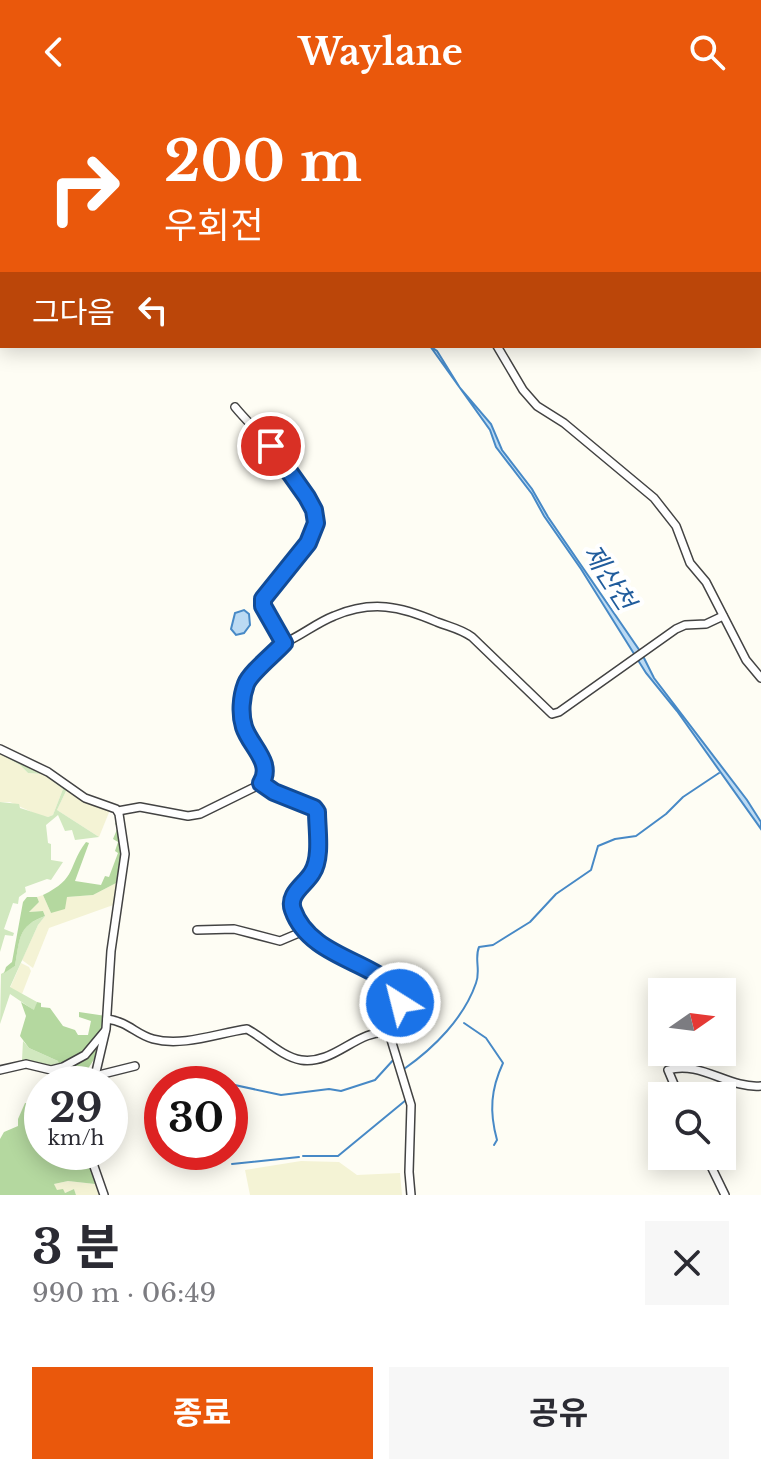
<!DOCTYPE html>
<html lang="ko">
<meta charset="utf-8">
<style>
body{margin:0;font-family:"Libre Baskerville","Noto Sans KR",serif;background:#f7f7f7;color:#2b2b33;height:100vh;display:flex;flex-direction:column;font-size:30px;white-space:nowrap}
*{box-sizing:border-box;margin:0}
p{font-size:26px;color:#7c7c81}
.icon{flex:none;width:44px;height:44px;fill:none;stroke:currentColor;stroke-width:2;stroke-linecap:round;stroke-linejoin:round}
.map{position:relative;height:1091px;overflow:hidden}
.panel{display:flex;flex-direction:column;background:#fff;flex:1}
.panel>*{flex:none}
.banner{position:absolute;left:0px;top:0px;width:762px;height:244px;box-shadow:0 4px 20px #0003;background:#ea580c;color:#fff;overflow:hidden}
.needle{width:52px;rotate:76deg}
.controls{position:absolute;left:648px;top:874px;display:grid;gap:16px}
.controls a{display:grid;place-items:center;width:88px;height:88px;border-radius:0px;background:#fff;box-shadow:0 4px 20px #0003;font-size:40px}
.speed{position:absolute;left:24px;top:962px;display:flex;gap:16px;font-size:40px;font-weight:700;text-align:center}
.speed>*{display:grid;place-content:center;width:104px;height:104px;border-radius:50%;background:#fff;box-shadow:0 4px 20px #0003;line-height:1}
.speed small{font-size:20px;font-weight:400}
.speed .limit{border:12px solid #d22;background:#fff;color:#111}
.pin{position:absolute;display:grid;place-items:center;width:68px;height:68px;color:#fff;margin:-34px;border:4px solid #fff;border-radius:50%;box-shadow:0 2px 8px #0007}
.me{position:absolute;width:88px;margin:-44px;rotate:324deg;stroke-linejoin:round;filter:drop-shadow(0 0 6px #0008)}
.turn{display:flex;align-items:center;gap:28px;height:168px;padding:0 32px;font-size:36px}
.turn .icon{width:104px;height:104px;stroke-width:2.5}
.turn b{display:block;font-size:56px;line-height:68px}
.then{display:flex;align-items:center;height:76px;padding:0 32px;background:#0003;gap:16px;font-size:30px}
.round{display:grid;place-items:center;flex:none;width:84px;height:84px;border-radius:0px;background:#f7f7f7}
.headline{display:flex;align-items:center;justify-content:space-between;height:136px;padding:0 32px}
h1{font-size:48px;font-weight:700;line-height:60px}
.action{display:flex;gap:16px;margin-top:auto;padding:16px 32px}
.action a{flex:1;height:92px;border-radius:0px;background:#ea580c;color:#fff;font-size:32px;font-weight:700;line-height:92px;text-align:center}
.action a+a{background:#f7f7f7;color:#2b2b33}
header{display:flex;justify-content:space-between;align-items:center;height:104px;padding:0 32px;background:#ea580c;color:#fff;font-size:36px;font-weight:700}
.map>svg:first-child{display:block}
.farmland{fill:#f4f3d5}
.green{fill:#d1e8bf}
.forest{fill:#b4d89f}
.water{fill:#bbdaf3;stroke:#4789c6;stroke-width:2}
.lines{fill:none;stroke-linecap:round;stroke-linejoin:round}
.stream{stroke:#4789c6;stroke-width:2}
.minor-casing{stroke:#434343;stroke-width:10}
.minor{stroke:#fff;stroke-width:7}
.route-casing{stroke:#114b97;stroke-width:20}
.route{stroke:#1a73e8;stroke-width:14}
.labels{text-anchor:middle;stroke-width:8;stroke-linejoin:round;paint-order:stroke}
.water-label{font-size:26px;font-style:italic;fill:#205c9c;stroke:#fff}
</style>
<header><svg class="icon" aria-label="back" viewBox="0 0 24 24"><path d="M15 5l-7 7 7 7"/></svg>Waylane<svg class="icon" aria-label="search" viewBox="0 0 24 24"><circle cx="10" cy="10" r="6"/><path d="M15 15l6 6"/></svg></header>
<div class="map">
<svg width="761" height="1091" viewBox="0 0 761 1091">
<rect width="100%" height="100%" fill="#fefdf4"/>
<g class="farmland">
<polygon points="0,650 20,661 28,669 43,670 63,685 53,711 48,713 38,711 10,698 0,698"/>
<polygon points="66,687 110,706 99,733 57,706"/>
<polygon points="118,778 116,800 49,824 33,864 22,856 38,821 45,812 43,807 29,808 39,798 37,793 43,791 51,809 66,793 93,791"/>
<polygon points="21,859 29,863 31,867 22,890 10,884"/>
<polygon points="301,1057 339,1058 357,1071 400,1069 402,1091 250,1091 245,1066"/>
<polygon points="68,1077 95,1080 101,1091 76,1091 74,1085 65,1089 57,1087 54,1080"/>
</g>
<g class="green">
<polygon points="0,646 48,669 74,689 66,687 57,706 99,733 75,736 72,726 65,727 58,711 46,721 48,739 51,740 51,756 63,758 51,776 47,775 25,783 26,788 19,793 18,800 13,799 4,825 14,829 13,832 5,831 0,848 0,698 19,700 20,704 48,713 53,711 63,685 43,670 28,669 20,661 0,650"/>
<path d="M45 812 38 821 10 883 37 898 35 907 10 890 0 920 1 870 15 862C20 835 17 822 45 812Z"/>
<polygon points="23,937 29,944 58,957 59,962 42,962 22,956"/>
</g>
<g class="forest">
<path d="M118 712 124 743 118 778 93 791 67 793 65 805 51 809 43 791C78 774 67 763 86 738L89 739 75 777 101 781 105 772 109 773 118 749 115 747 118 738 113 735 118 723 115 720Z"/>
<path d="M27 793H37L39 798 29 808 43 807 45 812C17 822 20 836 15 862L4 869 6 863 12 858 23 798Z"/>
<path d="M21 898 34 906 37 898 41 899V903L50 904 63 922 75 926 78 931H88L91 917 79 913V908L106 912C104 938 81 952 59 962L58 957 29 944 20 932 26 912Z"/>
<path d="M102 933C96 958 83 980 55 980L54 978Z"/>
<polygon points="25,999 41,1002 42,1048 61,1048 71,1064 77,1062 74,1048 86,1048 95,1080 68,1077 54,1080 57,1086 63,1085 65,1089 74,1085 76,1091 0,1091 0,1035 4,1028 18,1022 18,1015"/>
</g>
<g class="water">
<polygon points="430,242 437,247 460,284 491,320 502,346 532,385 548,413 642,550 654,574 747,696 761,718 761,725 677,607 646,569 581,465 544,412 532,390 496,343 490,326"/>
<polygon points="244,506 249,510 250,521 244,529 236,531 231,525 235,509"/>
</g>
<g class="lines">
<g class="stream">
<path d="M464 919 486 934 503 959C491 985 489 1007 497 1036L494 1041"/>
<path d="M404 965C434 944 464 914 476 879 481 866 474 855 479 843L493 841 530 818 556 790 591 766 598 742 615 735 636 732 666 710 683 693 719 669"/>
<polyline points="210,973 216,977 281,991 329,985 341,987 375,976 395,954"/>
<polyline points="303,1052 338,1052 406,996"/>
<polyline points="232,1060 299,1053"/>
</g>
<g class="minor-casing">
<g id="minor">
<polyline points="386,0 387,2"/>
<polyline points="597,2 600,0"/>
<polyline points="497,242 523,286 537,302 564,319 654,394 676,422 690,459 706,478 746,556 761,574"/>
<path d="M284 539C301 532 316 519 334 512 372 496 400 502 437 518 450 523 461 525 472 533L552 610 559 608 676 525 685 521 706 520 723 512"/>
<polyline points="0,645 48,668 85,694 116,705 119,710 125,750 111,847 106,925 95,972 90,980"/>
<path d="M261 679 274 688 314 704 317 708C317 725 320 748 315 764 310 777 291 785 292 800 292 806 296 812 300 817 311 834 328 848 347 857 366 866 387 869 398 889L399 906 389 929 411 1001 409 1068 411 1091"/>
<path d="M118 707 140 703 188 712 200 710 257 682 265 672V661L243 620 242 595 249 574 284 539 264 506 263 495C277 474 297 458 310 436 334 394 259 333 235 303"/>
<polyline points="197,826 234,825 280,837 306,826"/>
<path d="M107 915C129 918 135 930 153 935 183 943 218 929 247 925 264 934 282 953 301 956 335 961 358 924 389 929"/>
<polyline points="0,966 26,960 51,966 63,963 85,951 105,927"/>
<polyline points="95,972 135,962"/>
<path d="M679 992 668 966C700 956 729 985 761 982"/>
<polyline points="89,1048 104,1091"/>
<polyline points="706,1052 725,1091"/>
</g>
</g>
<use href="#minor" class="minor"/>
</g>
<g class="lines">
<g class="route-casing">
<path id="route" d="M271 342 307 393 314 406 316 419 308 439 263 495V502L284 539C274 550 250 569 246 580 241 593 240 610 244 623 250 642 274 659 261 679L274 688 314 704 317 708C317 725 322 754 312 769 305 781 287 790 293 806 312 860 395 858 400 899"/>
</g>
<use href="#route" class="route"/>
</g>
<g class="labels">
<g class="water-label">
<text transform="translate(609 473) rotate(57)" y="9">제산천</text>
</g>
</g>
</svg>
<div class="controls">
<a><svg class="needle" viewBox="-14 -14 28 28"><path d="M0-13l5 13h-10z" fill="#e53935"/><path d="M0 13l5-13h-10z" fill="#7c7c81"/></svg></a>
<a><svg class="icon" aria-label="search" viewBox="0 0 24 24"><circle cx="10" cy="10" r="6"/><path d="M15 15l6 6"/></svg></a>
</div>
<div class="speed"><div>29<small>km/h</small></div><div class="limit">30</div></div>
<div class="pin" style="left:271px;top:342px;background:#d93025"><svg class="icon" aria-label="arrive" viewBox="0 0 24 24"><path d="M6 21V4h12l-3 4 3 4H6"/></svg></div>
<svg class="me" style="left:400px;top:899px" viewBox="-20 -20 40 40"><circle r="17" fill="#1a73e8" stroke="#fff" stroke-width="3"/><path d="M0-11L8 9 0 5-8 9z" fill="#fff"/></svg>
<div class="banner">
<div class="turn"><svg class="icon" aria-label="right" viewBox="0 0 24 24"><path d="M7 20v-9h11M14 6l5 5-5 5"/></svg><div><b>200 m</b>우회전</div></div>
<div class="then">그다음<svg class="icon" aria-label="left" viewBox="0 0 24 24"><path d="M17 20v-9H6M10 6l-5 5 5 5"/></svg></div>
</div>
</div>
<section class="panel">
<div class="headline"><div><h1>3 분</h1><p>990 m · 06:49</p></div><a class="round"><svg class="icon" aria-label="close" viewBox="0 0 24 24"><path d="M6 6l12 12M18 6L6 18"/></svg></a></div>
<div class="action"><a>종료</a><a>공유</a></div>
</section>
